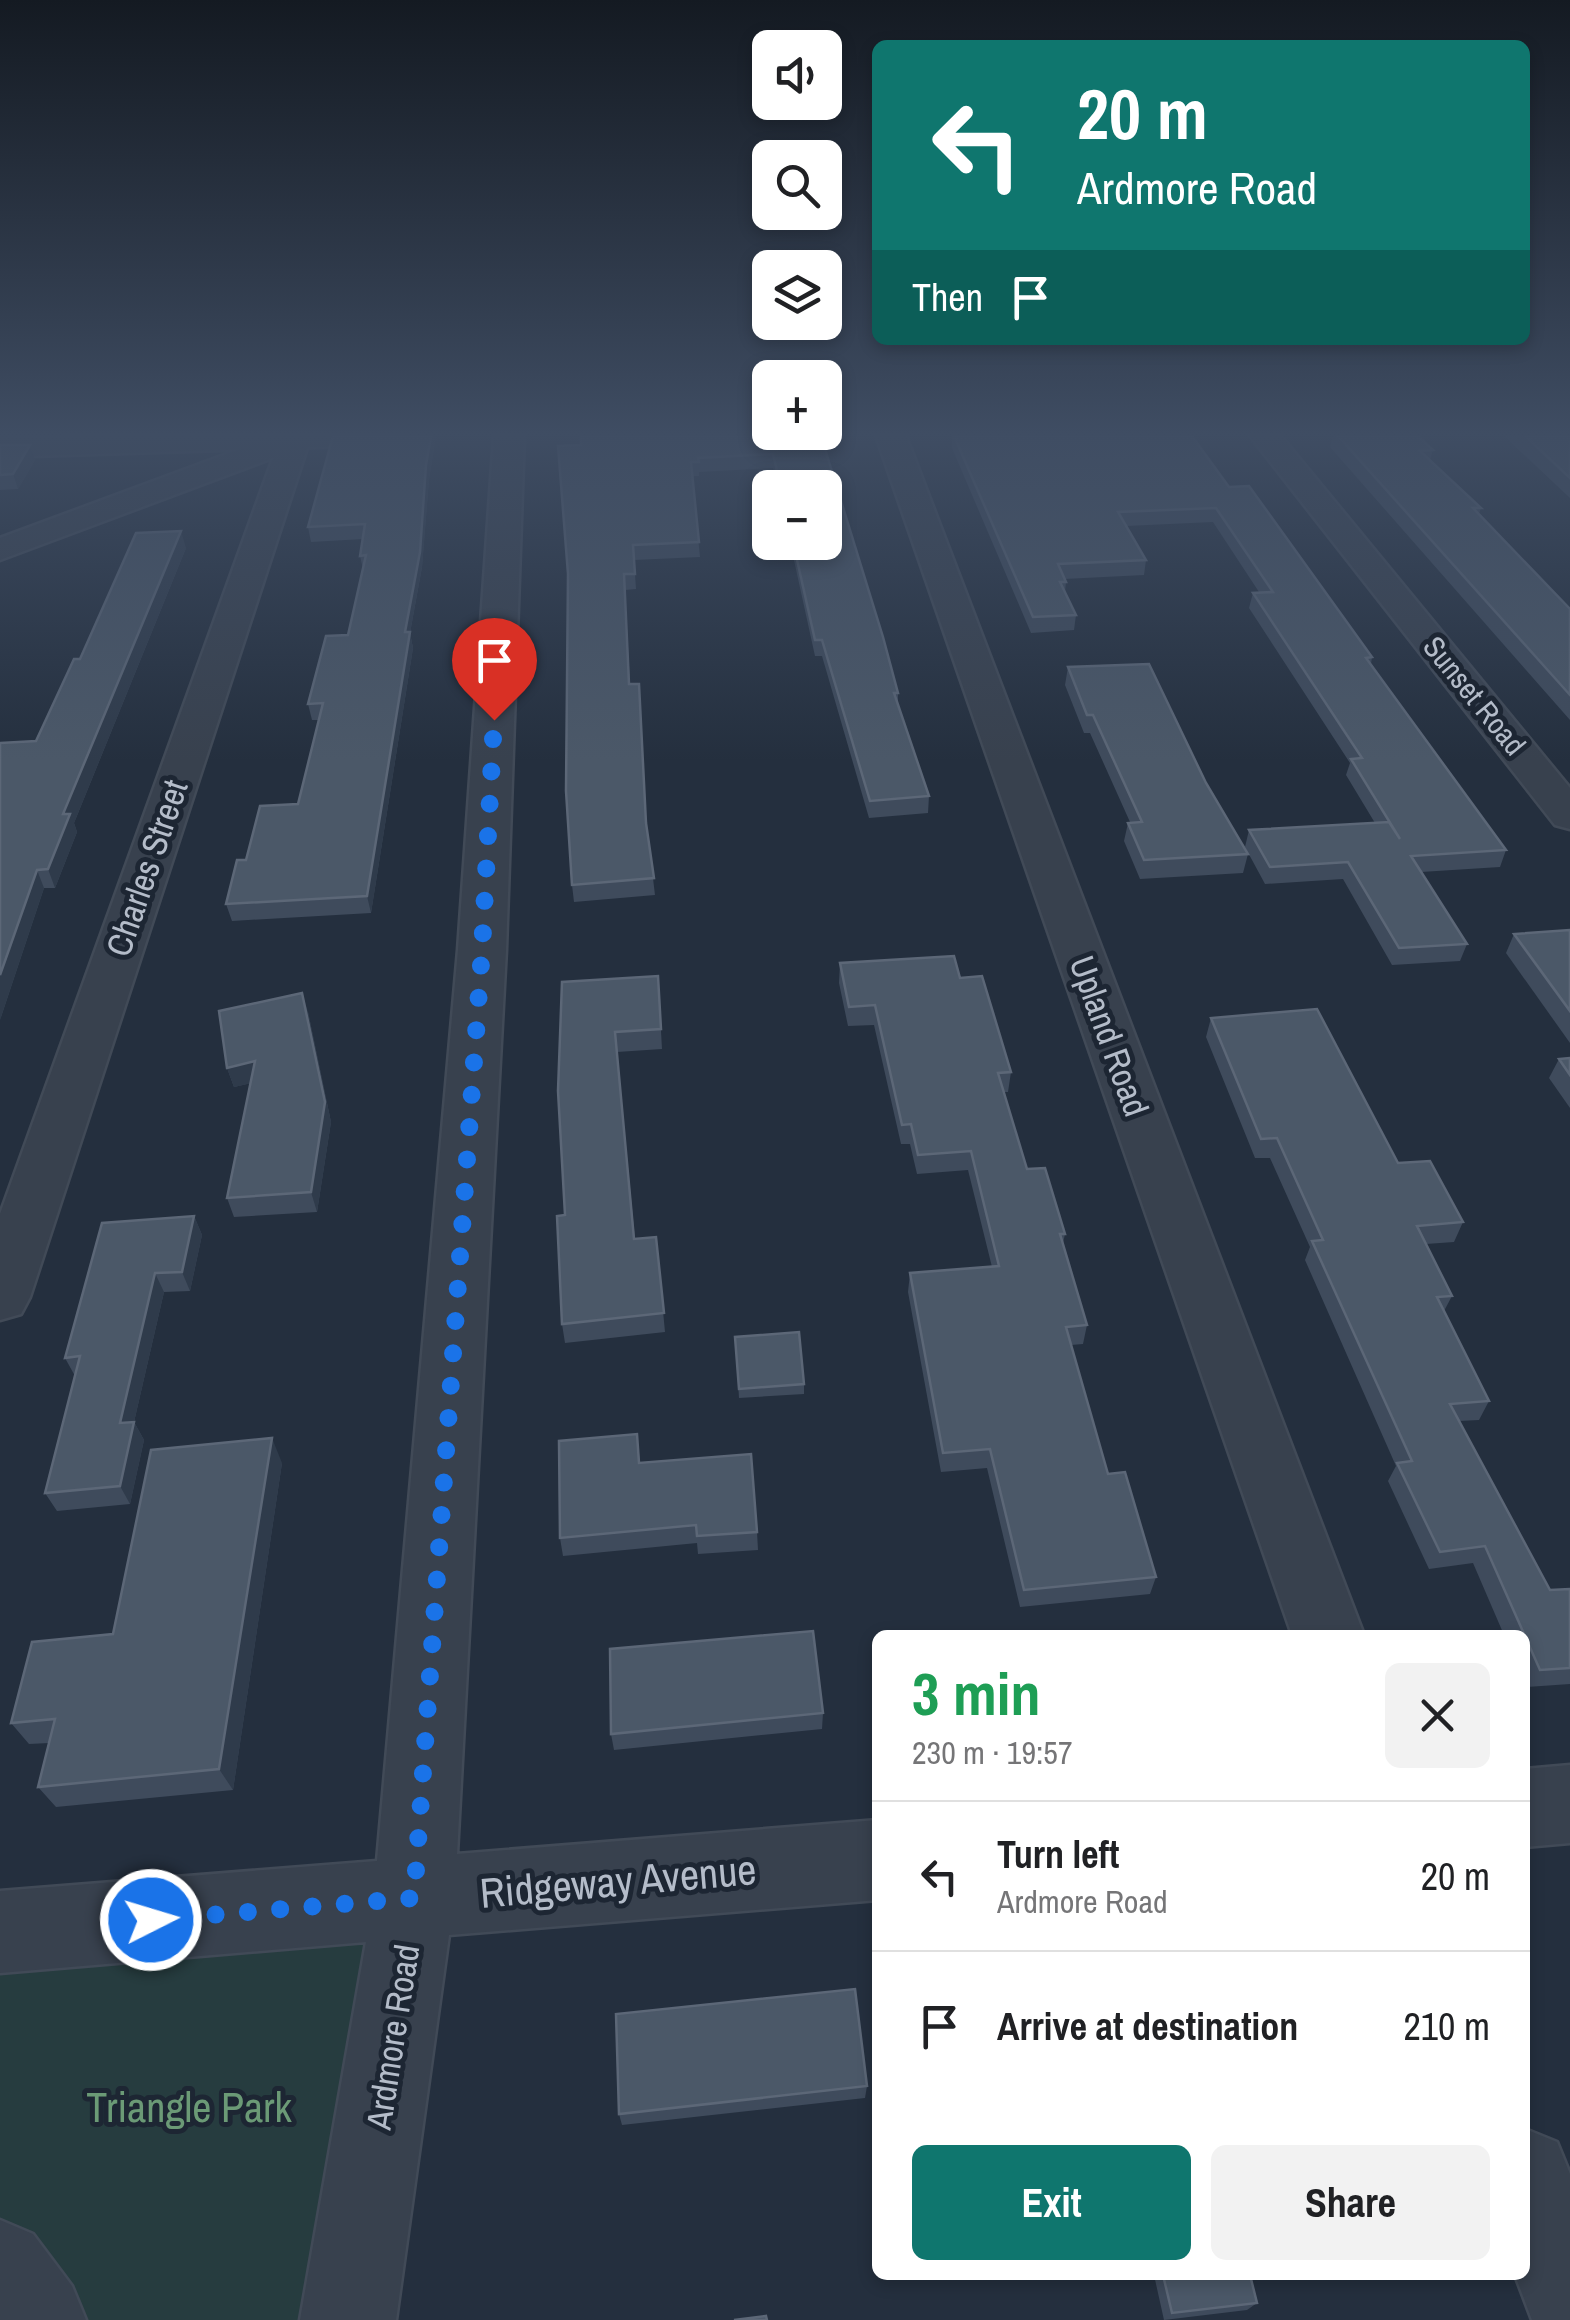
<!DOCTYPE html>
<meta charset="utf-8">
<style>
body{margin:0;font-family:"Archivo Narrow",sans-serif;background:#f2f2f2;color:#202124;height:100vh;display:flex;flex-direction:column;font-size:38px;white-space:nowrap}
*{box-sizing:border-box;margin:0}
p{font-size:32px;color:#757577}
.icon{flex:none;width:55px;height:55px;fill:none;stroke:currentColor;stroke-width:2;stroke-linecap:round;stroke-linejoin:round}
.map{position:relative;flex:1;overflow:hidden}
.panel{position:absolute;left:872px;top:1630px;width:658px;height:650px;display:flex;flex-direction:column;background:#fff;border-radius:15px;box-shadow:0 5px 15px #0003}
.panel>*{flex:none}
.banner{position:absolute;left:872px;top:40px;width:658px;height:305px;border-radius:15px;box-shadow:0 5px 15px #0003;background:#0f766e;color:#fff;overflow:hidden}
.fabs{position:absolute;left:752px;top:30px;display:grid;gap:20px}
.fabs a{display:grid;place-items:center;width:90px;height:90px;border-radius:15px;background:#fff;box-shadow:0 5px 15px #0003;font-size:50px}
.pin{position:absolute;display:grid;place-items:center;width:85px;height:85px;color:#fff;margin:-102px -42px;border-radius:50% 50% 50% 0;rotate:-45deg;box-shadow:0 0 10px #0007}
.pin .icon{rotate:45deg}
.me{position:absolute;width:110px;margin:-55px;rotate:85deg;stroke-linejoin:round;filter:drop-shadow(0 0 8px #0008)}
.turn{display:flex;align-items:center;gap:35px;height:210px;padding:0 40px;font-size:45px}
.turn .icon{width:130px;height:130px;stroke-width:2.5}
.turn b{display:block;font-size:70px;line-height:85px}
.then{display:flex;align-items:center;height:95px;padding:0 40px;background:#0003;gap:20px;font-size:38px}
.round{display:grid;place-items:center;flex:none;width:105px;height:105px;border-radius:15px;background:#f2f2f2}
.summary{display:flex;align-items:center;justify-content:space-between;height:170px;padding:0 40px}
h1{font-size:60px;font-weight:700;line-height:75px;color:#1e9e55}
.primary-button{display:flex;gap:20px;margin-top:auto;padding:20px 40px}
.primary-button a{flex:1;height:115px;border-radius:15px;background:#0f766e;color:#fff;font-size:40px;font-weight:700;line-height:115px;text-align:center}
.primary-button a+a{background:#f2f2f2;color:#202124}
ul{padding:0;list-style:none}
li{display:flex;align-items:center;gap:30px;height:150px;padding:0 40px;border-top:2px solid #e0e0e0}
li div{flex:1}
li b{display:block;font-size:38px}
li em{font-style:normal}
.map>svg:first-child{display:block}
.green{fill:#263c3f}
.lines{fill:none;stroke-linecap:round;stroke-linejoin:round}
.minor-casing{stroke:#414a57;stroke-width:5}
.tertiary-casing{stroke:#414a57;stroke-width:5}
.minor{fill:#38414e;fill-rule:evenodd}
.tertiary{fill:#38414e;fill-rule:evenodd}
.wall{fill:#3f4b5c}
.shaded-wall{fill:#2f3b4b}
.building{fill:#4b5868;stroke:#5c6777;stroke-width:2.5}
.route{stroke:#1a73e8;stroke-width:18;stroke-dasharray:0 32.4}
.labels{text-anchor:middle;stroke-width:10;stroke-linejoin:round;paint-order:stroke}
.far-street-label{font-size:30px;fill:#b4bcc9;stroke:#1d2633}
.street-label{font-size:35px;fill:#b4bcc9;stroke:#1d2633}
.near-street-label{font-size:42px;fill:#b4bcc9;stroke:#1d2633}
.near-park-label{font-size:42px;fill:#6b9a76;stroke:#1d2633}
</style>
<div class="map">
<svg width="1570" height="2320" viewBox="0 0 1570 2320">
<rect width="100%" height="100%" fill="#242f3e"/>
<polygon class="green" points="414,1898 348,2320 38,2320 0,2267 0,1932"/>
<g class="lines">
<g class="minor-casing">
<g id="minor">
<polygon points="275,436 310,439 30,1297 21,1314 0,1320 0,1214 273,458 0,560 0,538"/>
<polygon points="494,436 524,436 506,950 457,1854 878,1820 878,1900 449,1935 396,2320 300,2320 366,1942 0,1973 0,1891 377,1861 458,950"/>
<polygon points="876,436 906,436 1364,1635 1292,1635"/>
<polygon points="1250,436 1281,436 1570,788 1570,829 1555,825"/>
<polygon points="1570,1765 1570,1843 1525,1847 1525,1769"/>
<polygon points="1525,2129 1557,2142 1570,2174 1570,2320 1532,2320 1515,2275 1525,2275"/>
<polygon points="0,2220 33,2234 72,2286 86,2320 0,2320"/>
</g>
</g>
<g class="tertiary-casing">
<polygon id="tertiary" points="89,436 401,436 397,442 386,445 0,457 0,439"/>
</g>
<use href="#minor" class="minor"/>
<use href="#tertiary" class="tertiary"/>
</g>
<g class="wall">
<polygon points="333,436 436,436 429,479 422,567 410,633 413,648 371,913 232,921 226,904 246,860 298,804 319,720 312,720 308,704 348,635 363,569 360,556 363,539 311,542 308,527"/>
<polygon points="821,436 898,693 898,703 929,796 928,813 869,818 822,656 815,656 790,542 825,542 825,488 778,488 773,468 699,472 699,476 692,476 700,557 634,560 636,589 625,590 630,684 655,895 574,902 572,885 568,574 558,446"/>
<polygon points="952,436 1192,436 1229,487 1372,657 1371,664 1506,850 1500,867 1421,872 1467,944 1460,961 1392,965 1343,879 1265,884 1245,847 1249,830 1375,823 1346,775 1350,763 1249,608 1253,593 1259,592 1213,522 1126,526 1146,560 1144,575 1064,579 1066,582 1065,592 1076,615 1074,630 1031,633 952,448"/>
<polygon points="1333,436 1418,436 1433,450 1430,460 1481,508 1479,514 1570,609 1570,720 1330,447"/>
<polygon points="1504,436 1570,436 1570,498"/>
<polygon points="0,445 35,460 18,489 0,490"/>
<polygon points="186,548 74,823 77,832 55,888 44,888 0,1020 36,741 80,659"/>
<polygon points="1068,667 1206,783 1248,854 1243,873 1140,879 1124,841 1128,823 1130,822 1090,733 1084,733 1065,685"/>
<polygon points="1570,930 1570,1043 1506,953 1514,934"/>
<polygon points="840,963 960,978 1011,1072 1008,1092 1004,1092 1027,1169 1065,1234 1063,1243 1087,1325 1083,1344 1071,1345 1108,1474 1156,1577 1150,1594 1020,1607 987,1468 941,1472 908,1292 910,1273 992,1267 968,1170 917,1174 910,1144 901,1144 874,1025 848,1026 839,983"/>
<polygon points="658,976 662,1049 617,1052 635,1239 656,1237 665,1332 565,1343 562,1324 565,1215 558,1091"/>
<polygon points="308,1012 331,1122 317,1212 234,1217 227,1198 251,1083 234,1087 227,1068"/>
<polygon points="1211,1018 1398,1163 1463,1222 1454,1242 1426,1244 1452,1296 1444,1311 1489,1401 1479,1420 1459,1421 1550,1590 1570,1589 1570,1684 1527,1687 1525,1682 1525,1635 1504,1635 1473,1563 1429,1569 1388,1481 1396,1466 1305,1260 1310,1247 1270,1158 1255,1158 1206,1037"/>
<polygon points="1570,1058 1570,1108 1549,1078 1559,1059"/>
<polygon points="194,1216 202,1235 190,1291 164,1292 134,1422 144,1440 130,1504 57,1511 45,1493 75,1376 65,1358"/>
<polygon points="735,1337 804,1384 804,1394 739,1398"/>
<polygon points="637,1434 640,1463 757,1532 758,1550 698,1554 697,1543 563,1556 560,1538"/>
<polygon points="282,1463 233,1790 56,1807 38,1787 49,1743 29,1744 11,1723 113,1634"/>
<polygon points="823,1713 822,1729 614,1750 611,1734"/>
<polygon points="867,2086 865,2098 622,2125 619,2114"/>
<polygon points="1154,2275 1250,2275 1257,2303 1247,2310 1164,2320"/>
</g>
<g class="shaded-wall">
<polygon points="431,436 436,436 429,479 422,567 410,633 413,648 371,913 367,896"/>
<polygon points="30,445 35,460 18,489 13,474"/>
<polygon points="181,531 186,548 74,823 77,832 55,888 48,869 63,814"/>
<polygon points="37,870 44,888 0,1020 0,975"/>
<polygon points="302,993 308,1012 331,1122 317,1212 311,1192"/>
<polygon points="255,1061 262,1081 234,1087 227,1068"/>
<polygon points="194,1216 202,1235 190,1291 182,1272"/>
<polygon points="155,1273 164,1292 134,1422 144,1440 130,1504 120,1486 120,1423"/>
<polygon points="272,1438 282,1463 233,1790 219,1769"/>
</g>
<g class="building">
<polygon points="333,436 431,436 426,465 420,552 405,632 410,632 367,896 226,904 237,860 246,860 260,806 298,804 323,703 308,704 326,636 348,635 366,555 360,556 365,524 308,527"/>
<polygon points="581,436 821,436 883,637 898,693 894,693 929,796 870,801 822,640 815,640 793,542 825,542 825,488 781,488 773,454 698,458 699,462 691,462 699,542 633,545 635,574 624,574 629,684 639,684 646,823 654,878 572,885 566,791 568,574 558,446 581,445"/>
<polygon points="954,436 1192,436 1229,487 1249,486 1372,657 1366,658 1506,850 1411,856 1467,944 1399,948 1348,862 1270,867 1249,830 1389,822 1400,839 1351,759 1362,758 1253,593 1273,592 1216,508 1118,512 1146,560 1058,564 1066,582 1060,582 1076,615 1033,617"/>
<polygon points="1338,436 1418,436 1433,450 1420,451 1481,508 1473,508 1570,609 1570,695"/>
<polygon points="1525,436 1570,436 1570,478"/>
<polygon points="0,445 30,445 13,474 0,475"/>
<polygon points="181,531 63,814 70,814 48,869 37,870 0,975 0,743 36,741 74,659 80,659 136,533"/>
<polygon points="1149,664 1206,783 1248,854 1144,860 1128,823 1142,822 1093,715 1087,715 1068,667"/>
<polygon points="1570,930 1570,1011 1514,934"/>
<polygon points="954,956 960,978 982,976 1011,1072 998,1073 1027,1169 1045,1168 1065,1234 1060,1234 1087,1325 1066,1327 1108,1474 1125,1472 1156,1577 1024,1590 990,1449 943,1453 910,1273 999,1266 971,1151 918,1155 911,1124 902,1125 875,1005 849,1007 840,963"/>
<polygon points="658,976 661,1029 615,1032 634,1239 656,1237 664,1313 562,1324 557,1216 565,1215 558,1091 562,982"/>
<polygon points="302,993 325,1102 311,1192 227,1198 255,1061 227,1068 219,1011"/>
<polygon points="1317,1009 1398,1163 1430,1161 1463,1222 1417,1226 1452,1296 1437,1297 1489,1401 1450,1404 1550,1590 1570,1589 1570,1668 1540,1670 1485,1546 1440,1552 1397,1463 1412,1461 1312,1241 1323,1240 1277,1138 1261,1139 1211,1018"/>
<polygon points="1570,1058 1570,1075 1559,1059"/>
<polygon points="194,1216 182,1272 155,1273 120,1423 134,1422 120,1486 45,1493 80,1356 65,1358 102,1223"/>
<polygon points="799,1332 804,1384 739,1389 735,1337"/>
<polygon points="637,1434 639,1463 751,1454 757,1532 697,1536 696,1525 560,1538 559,1441"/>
<polygon points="272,1438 219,1769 38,1787 55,1719 11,1723 32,1642 113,1634 151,1450"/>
<polygon points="813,1631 823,1713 611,1734 610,1649"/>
<polygon points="855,1989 867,2086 619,2114 616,2014"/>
<polygon points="1163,2275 1250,2275 1257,2303 1172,2313"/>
<polygon points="766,2316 767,2320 734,2320"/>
</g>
<linearGradient id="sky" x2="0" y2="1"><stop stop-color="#141a22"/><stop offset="0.57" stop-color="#3f4d63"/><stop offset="1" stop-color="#3f4d63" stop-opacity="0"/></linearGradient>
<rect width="1570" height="761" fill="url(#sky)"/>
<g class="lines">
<polyline class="route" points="151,1920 414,1898 482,950 494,720"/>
</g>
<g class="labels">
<g class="far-street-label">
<text transform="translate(1474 696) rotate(51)" y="10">Sunset Road</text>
</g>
<g class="street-label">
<text transform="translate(147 868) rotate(-71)" y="12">Charles Street</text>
<text transform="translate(1109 1036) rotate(70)" y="12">Upland Road</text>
<text transform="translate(393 2037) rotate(-81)" y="12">Ardmore Road</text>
</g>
<g class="near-street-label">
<text transform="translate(618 1881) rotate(-5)" y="15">Ridgeway Avenue</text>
</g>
<g class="near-park-label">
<text x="189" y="2122">Triangle Park</text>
</g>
</g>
</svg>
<div class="fabs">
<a><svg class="icon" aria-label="sound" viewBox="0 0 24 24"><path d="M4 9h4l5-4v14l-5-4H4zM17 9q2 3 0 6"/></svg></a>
<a><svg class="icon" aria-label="search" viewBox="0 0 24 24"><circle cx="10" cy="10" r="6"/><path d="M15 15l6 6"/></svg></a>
<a><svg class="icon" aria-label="layers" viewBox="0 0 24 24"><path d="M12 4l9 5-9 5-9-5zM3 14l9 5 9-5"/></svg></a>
<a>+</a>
<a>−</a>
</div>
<div class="pin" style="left:494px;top:720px;background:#d93025"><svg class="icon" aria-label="arrive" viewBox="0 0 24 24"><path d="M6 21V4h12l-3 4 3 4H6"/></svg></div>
<svg class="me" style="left:151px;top:1920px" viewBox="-20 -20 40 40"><circle r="17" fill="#1a73e8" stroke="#fff" stroke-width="3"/><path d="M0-11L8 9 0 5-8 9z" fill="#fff"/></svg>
<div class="banner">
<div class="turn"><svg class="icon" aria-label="left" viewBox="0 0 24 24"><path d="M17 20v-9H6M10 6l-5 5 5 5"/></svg><div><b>20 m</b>Ardmore Road</div></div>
<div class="then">Then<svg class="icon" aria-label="arrive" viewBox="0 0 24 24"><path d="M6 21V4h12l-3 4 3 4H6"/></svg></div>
</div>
<section class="panel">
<div class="summary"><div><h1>3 min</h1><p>230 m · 19:57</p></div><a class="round"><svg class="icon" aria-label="close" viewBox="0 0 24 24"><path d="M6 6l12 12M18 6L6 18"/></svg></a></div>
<ul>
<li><svg class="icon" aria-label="left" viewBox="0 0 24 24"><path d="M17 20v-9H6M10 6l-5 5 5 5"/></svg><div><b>Turn left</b><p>Ardmore Road</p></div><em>20 m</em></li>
<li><svg class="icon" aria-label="arrive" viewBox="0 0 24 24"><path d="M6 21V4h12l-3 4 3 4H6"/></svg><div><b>Arrive at destination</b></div><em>210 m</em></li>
</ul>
<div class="primary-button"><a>Exit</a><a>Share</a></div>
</section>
</div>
